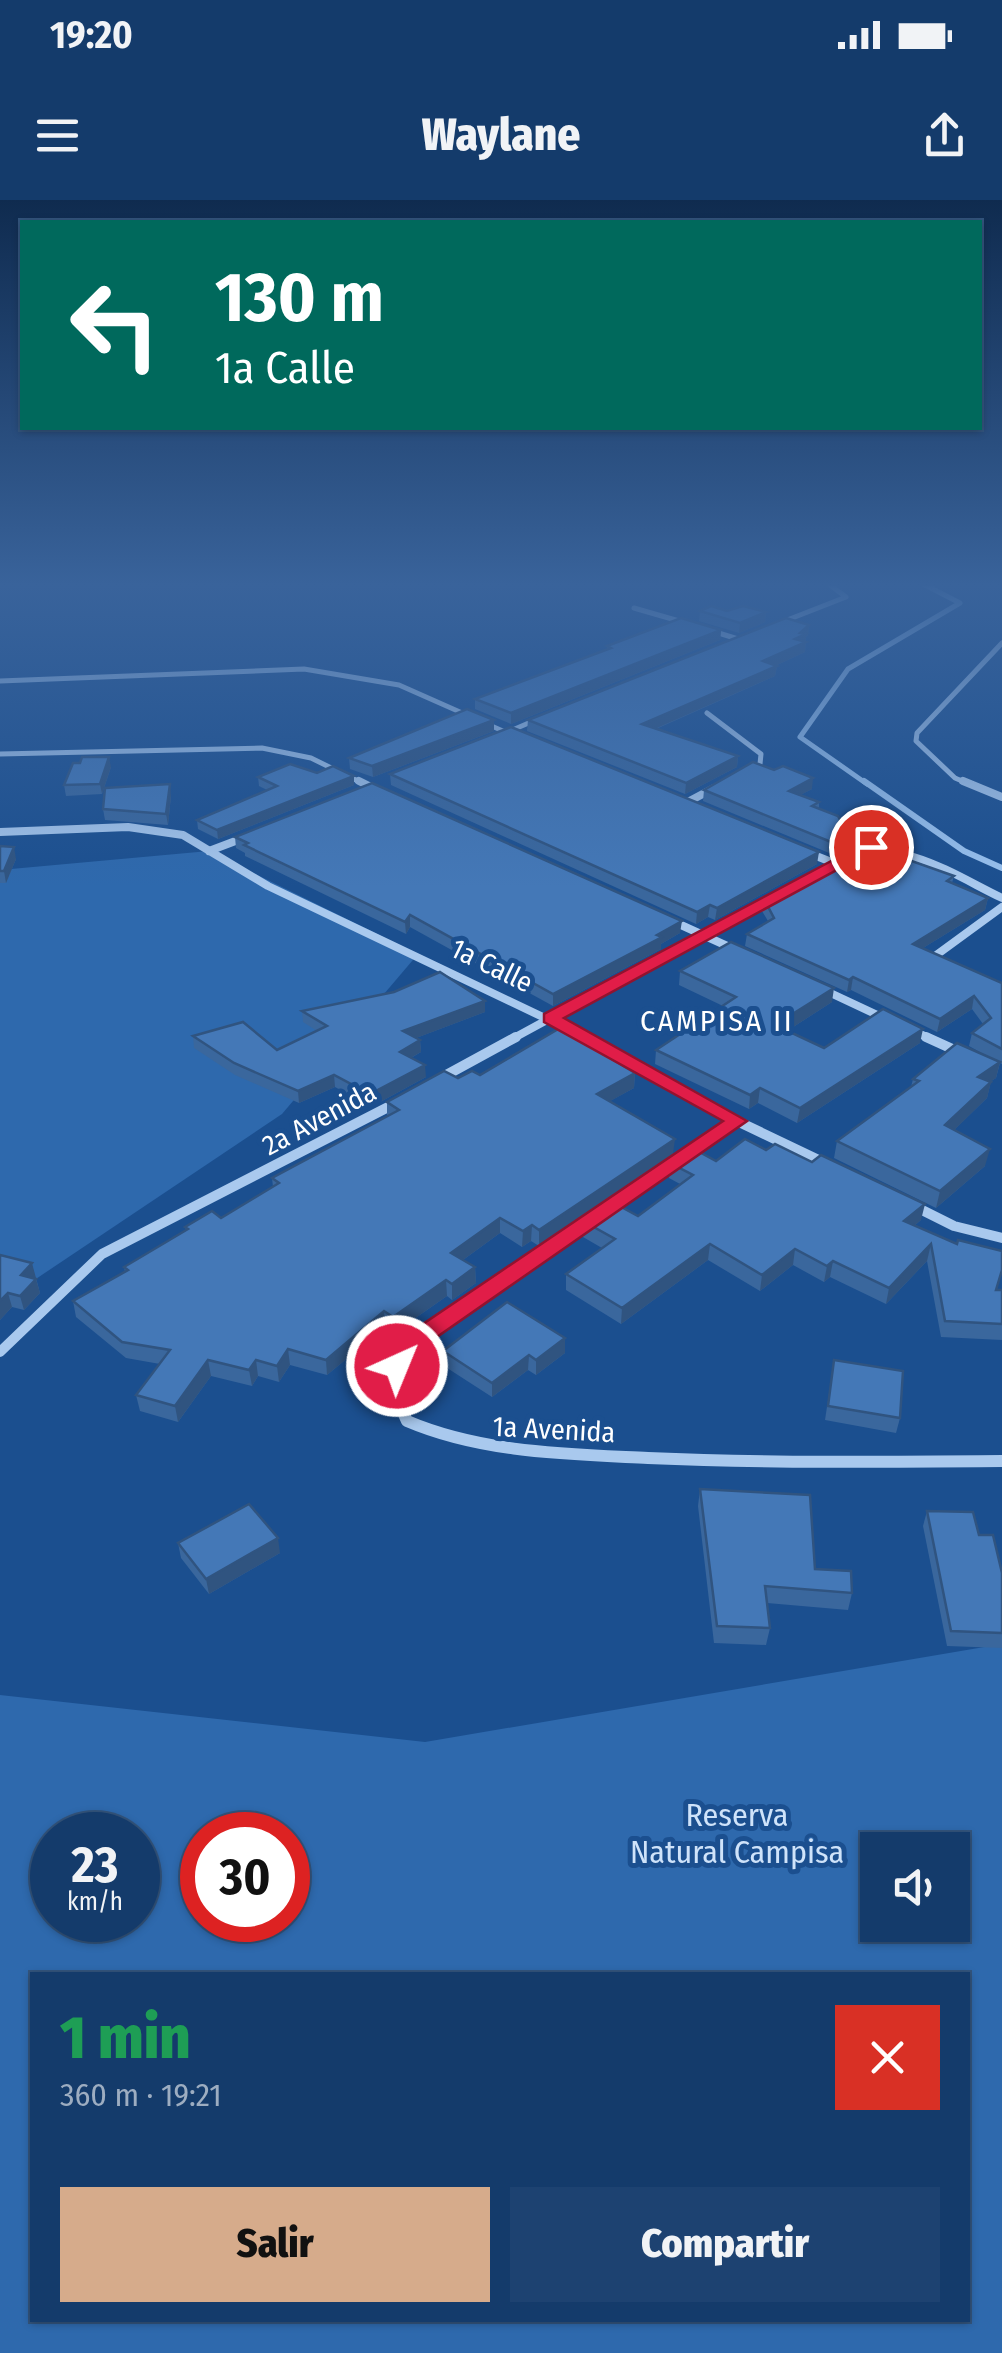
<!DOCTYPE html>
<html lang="es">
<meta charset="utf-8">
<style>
body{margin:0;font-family:"Fira Sans Condensed",sans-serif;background:#1d4271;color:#f1f3f6;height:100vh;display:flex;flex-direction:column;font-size:38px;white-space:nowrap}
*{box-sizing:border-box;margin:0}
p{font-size:32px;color:#9dadc1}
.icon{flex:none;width:55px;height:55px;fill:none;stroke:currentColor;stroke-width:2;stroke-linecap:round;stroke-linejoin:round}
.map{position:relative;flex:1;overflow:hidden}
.sheet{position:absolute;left:30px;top:1772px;width:940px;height:350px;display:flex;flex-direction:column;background:#143b6b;border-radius:0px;box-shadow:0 2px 8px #0004,0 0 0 2px #33557e}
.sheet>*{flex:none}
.top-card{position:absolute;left:20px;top:20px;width:962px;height:210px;border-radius:0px;box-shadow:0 2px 8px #0004,0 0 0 2px #33557e;background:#00695c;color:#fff;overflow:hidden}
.fabs{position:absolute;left:860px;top:1632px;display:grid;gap:20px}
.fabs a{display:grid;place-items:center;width:110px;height:110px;border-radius:0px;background:#143b6b;box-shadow:0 2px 8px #0004,0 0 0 2px #33557e;font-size:50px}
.speed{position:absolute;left:30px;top:1612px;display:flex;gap:20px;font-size:50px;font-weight:700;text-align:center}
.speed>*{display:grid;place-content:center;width:130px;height:130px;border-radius:50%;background:#143b6b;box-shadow:0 2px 8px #0004,0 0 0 2px #33557e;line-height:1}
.speed small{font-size:25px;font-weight:400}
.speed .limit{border:15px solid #d22;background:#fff;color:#111}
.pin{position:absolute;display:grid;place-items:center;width:85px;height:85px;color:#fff;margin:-42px;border:5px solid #fff;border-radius:50%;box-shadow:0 2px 10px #0007}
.me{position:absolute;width:110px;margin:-55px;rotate:44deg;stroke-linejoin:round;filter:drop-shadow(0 0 8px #0008)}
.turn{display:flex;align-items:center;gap:35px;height:210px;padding:0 30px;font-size:45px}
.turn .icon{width:130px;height:130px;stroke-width:2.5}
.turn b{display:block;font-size:70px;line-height:85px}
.round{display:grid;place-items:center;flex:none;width:105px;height:105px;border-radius:0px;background:#1d4271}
.overview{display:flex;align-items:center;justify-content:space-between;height:170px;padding:0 30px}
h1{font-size:60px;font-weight:800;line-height:75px;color:#1e9e55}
.button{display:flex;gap:20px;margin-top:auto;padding:20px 30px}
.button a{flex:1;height:115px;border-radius:0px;background:#d6ab8b;color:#111;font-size:40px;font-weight:800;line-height:115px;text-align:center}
.button a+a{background:#1d4271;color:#f1f3f6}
.status{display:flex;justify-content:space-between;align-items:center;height:70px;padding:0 50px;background:#143b6b;direction:ltr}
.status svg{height:28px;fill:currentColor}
header{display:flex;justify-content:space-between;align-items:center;height:130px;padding:0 30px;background:#143b6b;font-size:45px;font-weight:800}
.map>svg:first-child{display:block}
.green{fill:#2e69ad;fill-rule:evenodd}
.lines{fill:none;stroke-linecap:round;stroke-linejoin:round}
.stream-far1{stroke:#9cc4f0;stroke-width:5}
.stream{stroke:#9cc4f0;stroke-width:6}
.street-far3{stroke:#a9c9ee;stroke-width:5}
.street-far2{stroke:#a9c9ee;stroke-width:8}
.street-far1{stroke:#a9c9ee;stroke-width:10}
.street{stroke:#a9c9ee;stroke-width:12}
.wall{fill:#3a679d}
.shaded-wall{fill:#305480}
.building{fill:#4478b7;stroke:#305480;stroke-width:2.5}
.route{fill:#e11d48;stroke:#92132f;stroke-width:2.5}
.labels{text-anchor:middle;stroke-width:10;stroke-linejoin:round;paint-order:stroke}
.street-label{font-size:28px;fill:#fff;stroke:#1b4f8f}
.neighbourhood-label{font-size:30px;letter-spacing:2.5px;fill:#fff;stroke:#1b4f8f}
.near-park-label{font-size:32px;fill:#cfe3fa;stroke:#1b4f8f}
</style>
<div class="status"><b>19:20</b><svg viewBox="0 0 49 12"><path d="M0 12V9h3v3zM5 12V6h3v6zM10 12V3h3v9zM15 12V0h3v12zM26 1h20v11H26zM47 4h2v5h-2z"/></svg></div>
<header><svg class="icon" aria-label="menu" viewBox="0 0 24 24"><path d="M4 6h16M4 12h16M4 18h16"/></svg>Waylane<svg class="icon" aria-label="share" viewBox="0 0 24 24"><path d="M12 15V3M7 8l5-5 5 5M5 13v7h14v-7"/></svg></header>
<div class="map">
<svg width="1002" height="2153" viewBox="0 0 1002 2153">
<rect width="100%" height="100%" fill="#1b4f8f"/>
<g class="green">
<polygon points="209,651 418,754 282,914 0,1103 0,670"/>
<path d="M1002 1444V2153H0V1495L425 1542ZM52 1635H138V1720H52ZM202 1635H288V1720H202ZM878 1650H952V1725H878ZM32 1775H968V2120H32Z"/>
</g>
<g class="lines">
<polyline class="stream-far1" points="867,584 800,537 848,469 960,403 925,385"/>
<polyline class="stream" points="864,581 964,651 1002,668"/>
<g class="street-far3">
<polyline points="634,408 686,423"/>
<polyline points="777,424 846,397 830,385"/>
<polyline points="712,431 738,439"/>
<polyline points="0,481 304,469 399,485 512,535"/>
<polyline points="707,513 761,554 760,564 751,569"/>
<polyline points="503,534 538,519"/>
<polyline points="0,554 262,548 311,558 364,584"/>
<polyline points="969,584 955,578 916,541 917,533 1002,443"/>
</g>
<g class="street-far2">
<polyline points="359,581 375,589"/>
<polyline points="963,581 1002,597"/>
<polyline points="684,604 714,588"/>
<polyline points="0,632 128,627 183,635 268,686 589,839"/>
<polyline points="209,651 246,637"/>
<polyline points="806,652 834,663"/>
<path d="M847 656C902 638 954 675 1002 698"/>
<polyline points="670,720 736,750"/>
<polyline points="935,756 1002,707"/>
<polyline points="824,790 886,819"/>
<polyline points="911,830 931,839"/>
<polyline points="512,839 771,698"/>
</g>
<g class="street-far1">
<polyline points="585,837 737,921 827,964"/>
<polyline points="926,837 959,852"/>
<polyline points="439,879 516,837"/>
<polyline points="914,1006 954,1026 1002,1038"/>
<polyline points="607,1010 737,921"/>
<polyline points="0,1152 102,1054 398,902"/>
<path d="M396 1170C417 1121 544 1051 592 1020"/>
</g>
<path class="street" d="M397 1168 395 1194 407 1221C482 1253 567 1254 648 1258 766 1263 884 1262 1002 1261"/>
</g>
<g class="wall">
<polygon points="700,411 727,411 766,412 765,422 739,433 699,421"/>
<polygon points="809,425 808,435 806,437 805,452 775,466 777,466 775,476 656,529 738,556 737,567 685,594 527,531 528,520"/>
<polygon points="721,430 720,440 511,524 475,509 475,499 607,449 607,446"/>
<polygon points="494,520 494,531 373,577 350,569 349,558"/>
<polygon points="80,563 111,567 102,594 66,596 64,585"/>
<polygon points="390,574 817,664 715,720 708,717 696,724 391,585"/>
<polygon points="258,577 354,585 218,639 198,629 197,620 267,590 259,586"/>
<polygon points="812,589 800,595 819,602 819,609 849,637 847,648 834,655 703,601 704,590"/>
<polygon points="171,596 168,625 105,620 103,609"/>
<polygon points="235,637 680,733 661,744 661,749 553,806 410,727 406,734 245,656 245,653 236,648"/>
<polygon points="0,646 16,659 6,683 0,683"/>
<polygon points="860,659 909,661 954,676 952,683 988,698 985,710 923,748 1002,783 1002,864 1000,863 996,878 991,881 987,898 954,930 985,966 936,1008 834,958 837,941 911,887 913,879 985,855 969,846 972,833 983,824 972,809 937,832 851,790 847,792 745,746 747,734 768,721 762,711 764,699"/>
<polygon points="680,771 832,802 787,831 824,848 920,843 797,923 758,903 749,909 655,864 656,850 723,806 679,785"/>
<polygon points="485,801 485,812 416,838 420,840 421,852 411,858 426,877 371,907 335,887 299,903 235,875 194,848 193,836 277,850 317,831 303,822 302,811"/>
<polygon points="635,873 634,888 610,901 673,954 539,1046 531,1041 522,1047 500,1033 463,1060 475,1067 476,1083 452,1100 447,1096 394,1133 385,1127 327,1175 290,1165 279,1182 258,1176 252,1186 211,1176 178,1222 140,1211 136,1195 160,1164 126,1158 76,1117 73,1101 125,1072 124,1067 186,1030 185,1027 221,1018 273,987 272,978 387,916 387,902 458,878 480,875"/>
<polygon points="716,961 921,1020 914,1026 996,1090 1002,1090 1002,1140 941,1137 927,1061 886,1104 830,1077 824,1082 793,1065 760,1091 708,1060 621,1124 566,1090 566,1074 602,1048 583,1037 583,1021 638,1016 680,984 669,978 670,963"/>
<polygon points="0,1055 36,1078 40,1093 24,1110 12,1107 0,1120"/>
<polygon points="443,1151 565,1153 536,1175 528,1170 492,1197 444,1166"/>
<polygon points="834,1160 900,1218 896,1233 825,1220"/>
<polygon points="700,1289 852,1393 848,1410 767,1403 770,1428 766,1445 714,1443 698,1306"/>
<polygon points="927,1311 979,1335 1002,1373 1002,1448 947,1446 923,1326"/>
<polygon points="178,1343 280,1353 209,1394 181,1358"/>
</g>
<g class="shaded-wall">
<polygon points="766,412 765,422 739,433 740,423"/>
<polygon points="809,425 808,435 806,437 805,452 762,472 763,461 795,439"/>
<polygon points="721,430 720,440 511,524 511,513"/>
<polygon points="777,466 775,476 641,535 642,524"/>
<polygon points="494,520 494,531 373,577 372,566"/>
<polygon points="738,556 737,567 685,594 686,583"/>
<polygon points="109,557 111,567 102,594 100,584"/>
<polygon points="354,576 354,585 218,639 217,630"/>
<polygon points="813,578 812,589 787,602 789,591"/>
<polygon points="170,584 171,596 168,625 166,614"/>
<polygon points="849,637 847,648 834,655 836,644"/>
<polygon points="14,647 16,659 6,683 4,671"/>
<polygon points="819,652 817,664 715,720 717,708"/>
<polygon points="988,698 985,710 910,756 913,744"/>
<polygon points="710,705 708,717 696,724 697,712"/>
<polygon points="410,715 410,727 406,734 405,722"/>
<polygon points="682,721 680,733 661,744 661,749 553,806 553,794"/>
<polygon points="853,777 851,790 847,792 849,780"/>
<polygon points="834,788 832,802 773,840 775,825"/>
<polygon points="974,796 972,809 937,832 940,819"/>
<polygon points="485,801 485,812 403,843 403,831"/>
<polygon points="923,829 920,843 797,923 800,908"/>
<polygon points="420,840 421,852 400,864 400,852"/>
<polygon points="1000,862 996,878 974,893 978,877"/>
<polygon points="425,865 426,877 371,907 370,894"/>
<polygon points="635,873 634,888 596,909 597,894"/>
<polygon points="334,875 335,887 299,903 298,891"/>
<polygon points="991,882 987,898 942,942 945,925"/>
<polygon points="760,888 758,903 749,909 750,895"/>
<polygon points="675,939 673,954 539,1046 539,1030"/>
<polygon points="990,949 985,966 936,1008 940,991"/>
<polygon points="925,1004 921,1020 901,1037 904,1021"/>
<polygon points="500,1018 500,1033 452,1068 451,1053"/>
<polygon points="532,1025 531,1041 522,1047 523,1031"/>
<polygon points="710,1044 708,1060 621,1124 622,1108"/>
<polygon points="931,1044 927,1061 886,1104 889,1088"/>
<polygon points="795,1049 793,1065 760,1091 762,1075"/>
<polygon points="833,1061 830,1077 824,1082 827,1066"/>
<polygon points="32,1063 36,1078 25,1089 21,1075"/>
<polygon points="475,1067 476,1083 452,1100 452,1084"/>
<polygon points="36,1079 40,1093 24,1110 20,1096"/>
<polygon points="446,1080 447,1096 394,1133 393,1117"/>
<polygon points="8,1093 12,1107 0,1120 0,1101"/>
<polygon points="384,1111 385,1127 327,1175 326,1160"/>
<polygon points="565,1138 565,1153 536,1175 536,1160"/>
<polygon points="288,1149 290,1165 279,1182 277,1166"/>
<polygon points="529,1155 528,1170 492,1197 492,1183"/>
<polygon points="208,1160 211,1176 178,1222 175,1206"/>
<polygon points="256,1160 258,1176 252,1186 249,1170"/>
<polygon points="278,1338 280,1353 209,1394 206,1379"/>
</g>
<g class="building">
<polygon points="711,406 727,411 743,406 766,412 740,423 700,411"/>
<polygon points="681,418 721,430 511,513 475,499 611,448 607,446"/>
<polygon points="786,418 809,425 800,433 806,434 795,439 806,442 763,461 777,466 642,524 738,556 686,583 528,520"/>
<polygon points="467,509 494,520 372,566 349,558"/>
<polygon points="511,527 819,652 717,708 710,705 697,712 390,574"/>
<polygon points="82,557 109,557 100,584 64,585 73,563 80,563"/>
<polygon points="753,562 774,570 783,566 813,578 789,591 819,602 812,606 838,616 849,637 836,644 704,590"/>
<polygon points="290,564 317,573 333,566 354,576 217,630 197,620 277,586 258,577"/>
<polygon points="372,583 682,721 657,735 662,737 553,794 410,715 405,722 244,645 248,643 235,637"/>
<polygon points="170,584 166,614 103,609 105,588"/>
<polygon points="0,646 14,647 4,671 0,671"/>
<polygon points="886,646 910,654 903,658 954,676 947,681 988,698 913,744 1002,783 1002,849 972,833 991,818 974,796 940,819 853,777 849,780 747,734 774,718 764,699 856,649 860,659"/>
<polygon points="731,742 834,788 775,825 824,848 883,809 923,829 800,908 760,888 750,895 656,850 736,797 680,771"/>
<polygon points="440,772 485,801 403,831 420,840 400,852 425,865 370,894 334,875 298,891 234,863 193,836 243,822 277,850 327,826 302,811 394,792"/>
<polygon points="560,828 635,873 597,894 675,939 539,1030 532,1025 523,1031 500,1018 451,1053 475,1067 452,1084 446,1080 393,1117 384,1111 326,1160 288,1149 277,1166 256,1160 249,1170 208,1160 175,1206 136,1195 170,1150 122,1142 73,1101 128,1070 124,1067 188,1029 185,1027 212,1011 221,1018 279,983 272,978 399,910 387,902 444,871 458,878 472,871 480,875"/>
<polygon points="957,843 1000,862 978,877 991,882 945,925 990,949 940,991 837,941 919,881 913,879"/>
<polygon points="745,939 766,950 775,944 812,962 821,955 925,1004 904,1021 957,1044 958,1040 1002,1051 1002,1070 996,1090 1002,1090 1002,1124 945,1121 931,1044 889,1088 833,1061 827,1066 795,1049 762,1075 710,1044 622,1108 566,1074 615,1039 583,1021 612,1002 638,1016 693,975 670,963 692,948 716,961"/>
<polygon points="0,1055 32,1063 21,1075 36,1079 20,1096 8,1093 0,1101"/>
<polygon points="507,1102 565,1138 536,1160 529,1155 492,1183 443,1151"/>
<polygon points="834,1160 903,1171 900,1218 828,1206"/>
<polygon points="700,1289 810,1295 815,1369 851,1371 852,1393 765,1386 770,1428 717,1426"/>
<polygon points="249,1304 278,1338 206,1379 178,1343"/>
<polygon points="927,1311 973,1312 979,1335 993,1335 1002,1373 1002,1433 951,1431"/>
</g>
<linearGradient id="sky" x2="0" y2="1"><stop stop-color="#0f2b4f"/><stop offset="0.56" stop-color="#39639b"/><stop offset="1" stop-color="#39639b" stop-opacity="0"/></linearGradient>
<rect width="1002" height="687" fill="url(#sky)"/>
<polygon class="route" points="865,643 879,647 564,818 747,921 437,1137 405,1172 388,1172 385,1166 388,1160 420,1126 723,921 544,822 544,814"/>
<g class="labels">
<g class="street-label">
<text transform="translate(492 765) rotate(26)" y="10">1a Calle</text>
<text transform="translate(319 918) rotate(-28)" y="10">2a Avenida</text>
<text transform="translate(554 1229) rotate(3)" y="10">1a Avenida</text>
</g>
<g class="neighbourhood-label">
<text x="717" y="831">CAMPISA II</text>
</g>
<g class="near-park-label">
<text x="737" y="1626">Reserva<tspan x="737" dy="37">Natural Campisa</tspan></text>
</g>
</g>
</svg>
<div class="fabs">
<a><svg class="icon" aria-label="sound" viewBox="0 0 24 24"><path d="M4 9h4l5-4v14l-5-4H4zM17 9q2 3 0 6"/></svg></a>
</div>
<div class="speed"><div>23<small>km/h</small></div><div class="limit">30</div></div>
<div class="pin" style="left:871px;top:647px;background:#d93025"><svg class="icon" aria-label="arrive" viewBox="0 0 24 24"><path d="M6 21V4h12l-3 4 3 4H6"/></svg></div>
<svg class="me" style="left:397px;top:1166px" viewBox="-20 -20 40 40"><circle r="17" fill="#e11d48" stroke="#fff" stroke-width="3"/><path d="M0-11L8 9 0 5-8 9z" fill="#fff"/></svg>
<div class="top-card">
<div class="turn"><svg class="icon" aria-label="left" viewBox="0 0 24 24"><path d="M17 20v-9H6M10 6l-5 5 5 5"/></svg><div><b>130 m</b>1a Calle</div></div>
</div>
<section class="sheet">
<div class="overview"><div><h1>1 min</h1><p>360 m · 19:21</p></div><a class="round" style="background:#d93025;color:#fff"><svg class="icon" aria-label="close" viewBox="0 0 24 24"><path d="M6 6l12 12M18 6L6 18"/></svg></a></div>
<div class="button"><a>Salir</a><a>Compartir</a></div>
</section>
</div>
